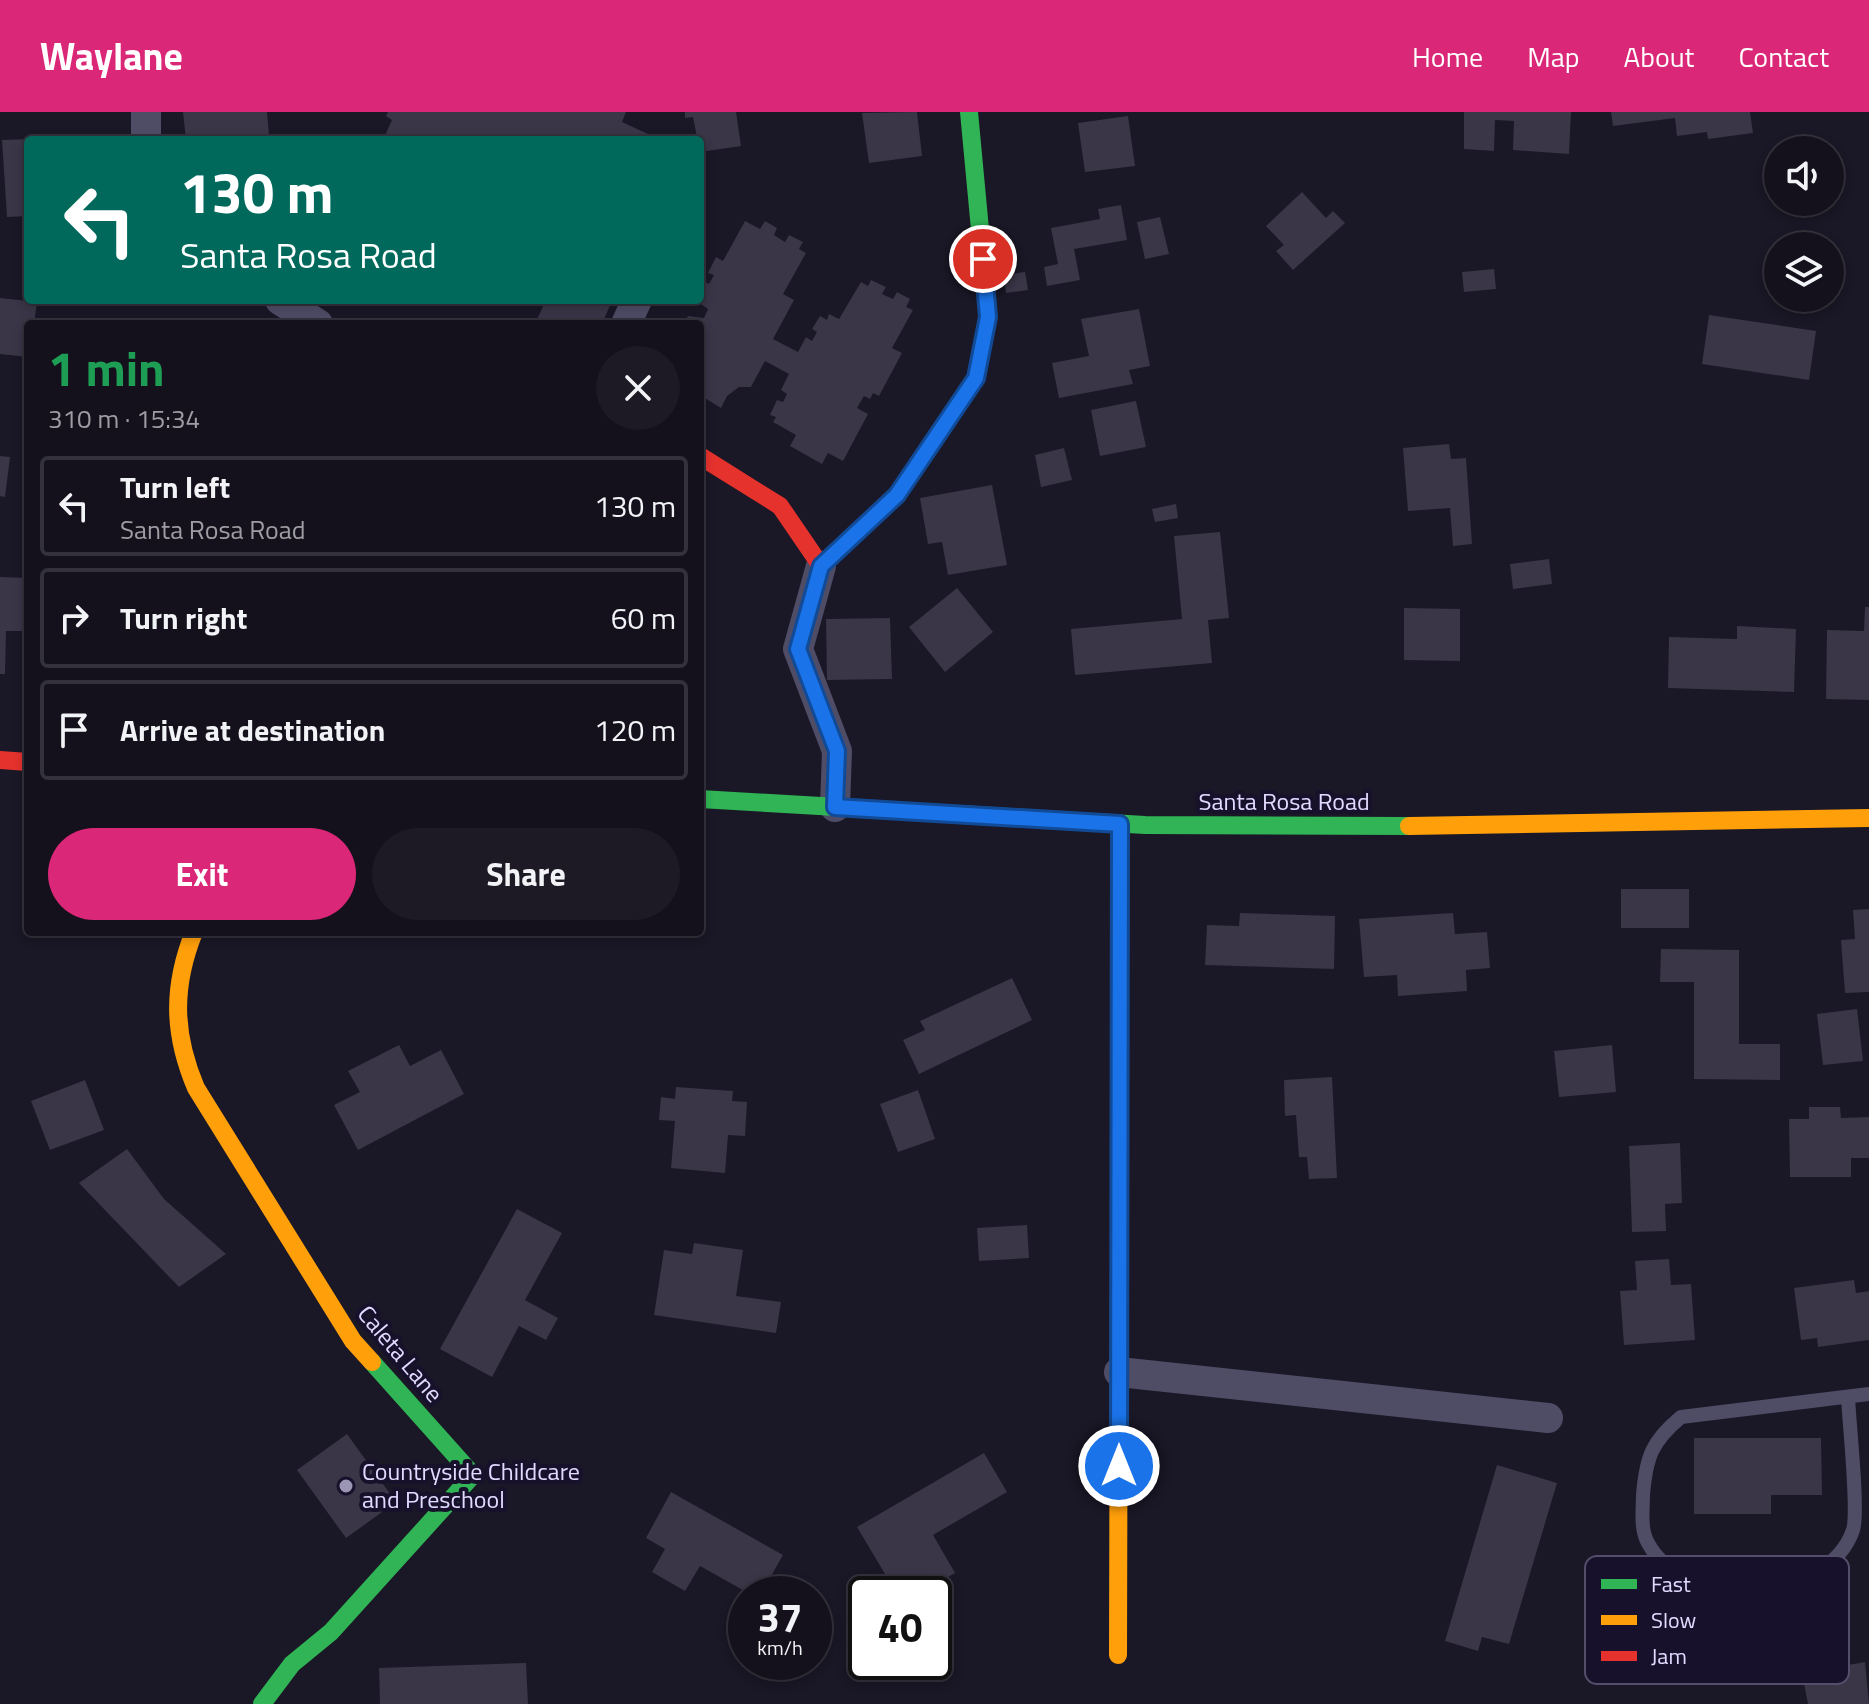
<!DOCTYPE html>
<meta charset="utf-8">
<style>
body{margin:0;font-family:"Titillium Web",sans-serif;background:#1d1a25;color:#f1f3f6;height:100vh;display:flex;flex-direction:column;font-size:30px;white-space:nowrap}
*{box-sizing:border-box;margin:0}
p{font-size:26px;color:#9d9da3}
.icon{flex:none;width:44px;height:44px;fill:none;stroke:currentColor;stroke-width:2;stroke-linecap:round;stroke-linejoin:round}
.map{position:relative;flex:1;overflow:hidden}
.panel{position:absolute;left:24px;top:208px;width:680px;height:616px;display:flex;flex-direction:column;background:#14111c;border-radius:8px;box-shadow:0 4px 12px #0003,0 0 0 2px #33313b}
.panel>*{flex:none}
.hud{position:absolute;left:24px;top:24px;width:680px;height:168px;border-radius:8px;box-shadow:0 4px 12px #0003,0 0 0 2px #33313b;background:#00695c;color:#fff;overflow:hidden}
.tools{position:absolute;left:1764px;top:24px;display:grid;gap:16px}
.tools a{display:grid;place-items:center;width:80px;height:80px;border-radius:50%;background:#14111c;box-shadow:0 4px 12px #0003,0 0 0 2px #33313b;font-size:40px}
.speed{position:absolute;left:728px;top:1464px;display:flex;gap:16px;font-size:40px;font-weight:700;text-align:center}
.speed>*{display:grid;place-content:center;width:104px;height:104px;border-radius:50%;background:#14111c;box-shadow:0 4px 12px #0003,0 0 0 2px #33313b;line-height:1}
.speed small{font-size:20px;font-weight:400}
.speed .limit{border:4px solid #111;border-radius:12px;background:#fff;color:#111}
.pin{position:absolute;display:grid;place-items:center;width:68px;height:68px;color:#fff;margin:-34px;border:4px solid #fff;border-radius:50%;box-shadow:0 2px 8px #0007}
.me{position:absolute;width:88px;margin:-44px;rotate:0deg;stroke-linejoin:round;filter:drop-shadow(0 0 6px #0008)}
.turn{display:flex;align-items:center;gap:28px;height:168px;padding:0 24px;font-size:36px}
.turn .icon{width:104px;height:104px;stroke-width:2.5}
.turn b{display:block;font-size:56px;line-height:68px}
.round{display:grid;place-items:center;flex:none;width:84px;height:84px;border-radius:42px;background:#1d1a25}
.overview{display:flex;align-items:center;justify-content:space-between;height:136px;padding:0 24px}
h1{font-size:48px;font-weight:700;line-height:60px;color:#1e9e55}
.action{display:flex;gap:16px;margin-top:auto;padding:16px 24px}
.action a{flex:1;height:92px;border-radius:48px;background:#db2777;color:#fff;font-size:32px;font-weight:700;line-height:92px;text-align:center}
.action a+a{background:#1d1a25;color:#f1f3f6}
ul{padding:0;list-style:none}
li{display:flex;align-items:center;gap:24px;height:100px;margin:0 16px 12px;padding:0 8px;border:4px solid #33313b;border-radius:8px}
li div{flex:1}
li b{display:block;font-size:30px}
li em{font-style:normal}
header{display:flex;align-items:center;gap:48px;box-sizing:border-box;height:112px;padding:0 40px;background:#db2777;color:#fff}
header strong{font-size:38px}
nav{display:flex;gap:44px;margin-inline-start:auto;font-size:28px}
.map>svg:first-child{display:block}
.building{fill:#3a3547}
.lines{fill:none;stroke-linecap:round;stroke-linejoin:round}
.lane{stroke:#4f4c66;stroke-width:14}
.street{stroke:#4f4c66;stroke-width:30}
.fast{stroke:#30b455;stroke-width:18}
.slow{stroke:#ff9f0a;stroke-width:18}
.jam{stroke:#e5322d;stroke-width:18}
.route-casing{stroke:#114b97;stroke-width:20}
.route{stroke:#1a73e8;stroke-width:14}
.poi-dot{fill:#9b96b3;stroke:#17112c;stroke-width:3}
.labels{text-anchor:middle;stroke-width:8;stroke-linejoin:round;paint-order:stroke}
.street-label{font-size:24px;fill:#e1dbff;stroke:#17112c}
.poi-label{font-size:24px;fill:#e1dbff;stroke:#17112c;text-anchor:start}
.key{fill:#17112c;stroke:#544e6b;stroke-width:2}
.key-label{font-size:22px;fill:#e1dbff}
</style>
<header>
<strong>Waylane</strong>
<nav><a>Home</a><a>Map</a><a>About</a><a>Contact</a></nav>
</header>
<div class="map">
<svg width="1869" height="1592" viewBox="0 0 1869 1592">
<rect width="100%" height="100%" fill="#1a1726"/>
<g class="building">
<polygon points="183,0 267,0 269,23 186,28"/>
<polygon points="388,0 626,0 622,10 661,28 383,28 392,8 386,4"/>
<polygon points="685,0 736,0 741,34 700,40 693,5 685,6"/>
<polygon points="917,0 922,44 869,51 862,1"/>
<polygon points="1464,0 1571,0 1569,42 1513,38 1514,9 1495,8 1494,39 1464,37"/>
<polygon points="1611,0 1750,0 1753,21 1708,27 1707,20 1677,24 1675,6 1613,14"/>
<polygon points="1128,4 1135,54 1085,60 1078,11"/>
<polygon points="28,27 28,104 7,105 2,28"/>
<polygon points="1302,80 1326,106 1333,99 1345,111 1293,158 1276,139 1284,133 1266,114"/>
<polygon points="1121,93 1127,128 1074,137 1080,168 1047,174 1044,155 1058,152 1051,116 1100,107 1098,97"/>
<polygon points="1160,105 1169,142 1145,147 1137,110"/>
<polygon points="745,109 760,117 765,109 777,116 774,123 785,130 789,123 803,130 799,137 806,141 783,182 794,188 773,227 798,240 806,225 812,229 817,220 812,217 820,204 827,208 829,202 839,207 861,170 868,174 871,168 886,175 882,182 893,187 897,180 910,187 906,195 913,198 892,236 902,241 879,284 873,281 870,287 864,284 857,296 868,302 843,349 828,341 822,352 790,334 796,323 773,310 776,305 770,303 777,288 783,290 787,282 781,278 789,262 765,249 751,275 739,275 727,284 721,296 700,283 700,212 684,212 688,204 704,206 708,197 701,192 700,174 703,169 709,172 714,163 708,161 716,145 723,149"/>
<polygon points="1494,157 1496,177 1464,180 1462,160"/>
<polygon points="1025,160 1028,178 1006,181 1004,163"/>
<polygon points="0,186 37,190 34,212 28,212 28,245 0,242"/>
<polygon points="546,188 604,188 611,191 602,212 535,212"/>
<polygon points="1139,197 1150,254 1129,258 1133,272 1059,286 1052,251 1089,244 1081,207"/>
<polygon points="1709,203 1816,219 1809,268 1702,252"/>
<polygon points="1136,289 1146,335 1100,344 1091,298"/>
<polygon points="1449,332 1451,347 1466,346 1472,432 1453,434 1450,396 1408,399 1403,336"/>
<polygon points="1064,336 1072,368 1041,375 1035,343"/>
<polygon points="0,344 10,345 5,385 0,384"/>
<polygon points="992,373 1007,453 948,463 942,430 928,432 920,386"/>
<polygon points="1176,392 1178,406 1155,410 1152,397"/>
<polygon points="1220,420 1229,506 1208,508 1212,551 1075,563 1071,517 1182,507 1174,424"/>
<polygon points="1549,447 1552,472 1513,477 1510,452"/>
<polygon points="0,465 28,466 28,519 6,519 5,562 0,562"/>
<polygon points="957,476 993,520 945,560 909,515"/>
<polygon points="1865,495 1869,495 1869,588 1826,587 1827,518 1864,519"/>
<polygon points="1404,496 1460,497 1460,549 1404,548"/>
<polygon points="890,506 892,567 827,568 826,507"/>
<polygon points="1737,514 1796,517 1794,580 1668,576 1669,525 1737,527"/>
<rect x="1621" y="777" width="68" height="39"/>
<polygon points="1869,797 1869,880 1845,881 1841,828 1855,827 1853,798"/>
<polygon points="1240,801 1335,804 1334,857 1205,853 1207,813 1239,814"/>
<polygon points="1453,801 1455,822 1487,820 1490,856 1466,858 1467,879 1398,884 1397,863 1364,865 1359,807"/>
<polygon points="1661,837 1739,838 1739,932 1780,932 1780,968 1694,967 1694,870 1660,870"/>
<polygon points="1012,866 1032,908 919,962 903,928 925,918 920,909"/>
<polygon points="1857,897 1863,949 1823,953 1817,902"/>
<polygon points="399,933 410,954 441,938 464,982 358,1038 334,993 360,980 348,959"/>
<polygon points="1612,933 1616,980 1559,985 1554,939"/>
<polygon points="1332,965 1337,1066 1309,1067 1307,1045 1299,1045 1296,1003 1285,1004 1284,968"/>
<polygon points="85,968 104,1018 50,1038 31,989"/>
<polygon points="676,975 733,979 732,989 747,990 745,1024 728,1023 725,1061 671,1056 675,1009 659,1008 661,985 675,987"/>
<polygon points="918,978 935,1027 898,1040 880,992"/>
<polygon points="1809,995 1840,995 1841,1006 1869,1005 1869,1046 1851,1046 1851,1065 1790,1065 1789,1007 1809,1007"/>
<polygon points="1680,1031 1682,1091 1665,1092 1666,1119 1632,1120 1629,1034"/>
<polygon points="127,1037 164,1087 226,1142 179,1175 79,1071"/>
<polygon points="517,1097 562,1121 525,1188 558,1206 546,1228 519,1214 492,1265 440,1237"/>
<polygon points="1027,1113 1029,1146 979,1149 977,1116"/>
<polygon points="694,1131 743,1138 736,1184 781,1190 776,1221 654,1203 664,1138 692,1142"/>
<polygon points="1669,1147 1671,1173 1691,1172 1695,1228 1624,1233 1620,1179 1637,1178 1635,1149"/>
<polygon points="1854,1168 1856,1181 1869,1179 1869,1228 1818,1235 1817,1226 1801,1228 1794,1176"/>
<polygon points="347,1322 396,1390 346,1426 297,1358"/>
<polygon points="1694,1326 1821,1326 1822,1383 1771,1383 1771,1402 1694,1402"/>
<polygon points="984,1341 1007,1380 933,1423 955,1461 919,1482 897,1482 857,1415"/>
<polygon points="1497,1353 1557,1371 1509,1532 1482,1525 1478,1539 1445,1529"/>
<polygon points="671,1380 783,1443 761,1482 750,1482 700,1454 685,1479 652,1460 665,1437 646,1426"/>
<polygon points="1865,1550 1869,1592 1808,1592 1802,1561"/>
<polygon points="526,1551 528,1592 380,1592 379,1556"/>
</g>
<g class="lines">
<path class="lane" d="M1848 1285C1849 1310 1859 1400 1853 1418 1828 1492 1683 1497 1648 1431 1640 1417 1643 1398 1643 1383 1646 1345 1652 1329 1681 1305L1869 1282"/>
<g class="street">
<polyline points="146,28 146,0"/>
<polyline points="280,188 318,212"/>
<polyline points="626,212 637,188"/>
<polyline points="821,454 798,537 837,639 835,695"/>
<polyline points="1119,1260 1548,1306"/>
</g>
<g class="fast">
<polyline points="969,0 984,160"/>
<polyline points="700,687 1145,713 1409,714"/>
<polyline points="1119,1148 1120,712"/>
<polyline points="262,1592 292,1552 331,1520 473,1363 372,1250"/>
</g>
<g class="slow">
<polyline points="1409,714 1869,706"/>
<path d="M194 820C172 875 173 922 196 976L353 1229 372 1250"/>
<polyline points="1118,1543 1119,1148"/>
</g>
<g class="jam">
<polyline points="700,344 780,394 821,454 897,383 976,266 988,205 984,160"/>
<polyline points="0,648 28,650"/>
</g>
</g>
<g class="lines">
<g class="route-casing">
<polyline id="route" points="983,147 988,205 976,266 897,383 821,454 798,537 837,639 835,695 1120,712 1119,1354"/>
</g>
<use href="#route" class="route"/>
</g>
<circle class="poi-dot" cx="346" cy="1374" r="8"/>
<g class="labels">
<g class="street-label">
<text x="1284" y="698">Santa Rosa Road</text>
<text transform="translate(400 1242) rotate(50)" y="8">Caleta Lane</text>
</g>
<g class="poi-label">
<text x="362" y="1368">Countryside Childcare<tspan x="362" dy="28">and Preschool</tspan></text>
</g>
</g>
<rect x="1585" y="1444" width="264" height="128" rx="12" class="key"/>
<rect x="1601" y="1467" width="36" height="10" fill="#30b455"/>
<rect x="1601" y="1503" width="36" height="10" fill="#ff9f0a"/>
<rect x="1601" y="1539" width="36" height="10" fill="#e5322d"/>
<g class="key-label">
<text x="1651" y="1480">Fast</text>
<text x="1651" y="1516">Slow</text>
<text x="1651" y="1552">Jam</text>
</g>
</svg>
<div class="tools">
<a><svg class="icon" aria-label="sound" viewBox="0 0 24 24"><path d="M4 9h4l5-4v14l-5-4H4zM17 9q2 3 0 6"/></svg></a>
<a><svg class="icon" aria-label="layers" viewBox="0 0 24 24"><path d="M12 4l9 5-9 5-9-5zM3 14l9 5 9-5"/></svg></a>
</div>
<div class="speed"><div>37<small>km/h</small></div><div class="limit">40</div></div>
<div class="pin" style="left:983px;top:147px;background:#d93025"><svg class="icon" aria-label="arrive" viewBox="0 0 24 24"><path d="M6 21V4h12l-3 4 3 4H6"/></svg></div>
<svg class="me" style="left:1119px;top:1354px" viewBox="-20 -20 40 40"><circle r="17" fill="#1a73e8" stroke="#fff" stroke-width="3"/><path d="M0-11L8 9 0 5-8 9z" fill="#fff"/></svg>
<div class="hud">
<div class="turn"><svg class="icon" aria-label="left" viewBox="0 0 24 24"><path d="M17 20v-9H6M10 6l-5 5 5 5"/></svg><div><b>130 m</b>Santa Rosa Road</div></div>
</div>
<section class="panel">
<div class="overview"><div><h1>1 min</h1><p>310 m · 15:34</p></div><a class="round"><svg class="icon" aria-label="close" viewBox="0 0 24 24"><path d="M6 6l12 12M18 6L6 18"/></svg></a></div>
<ul>
<li><svg class="icon" aria-label="left" viewBox="0 0 24 24"><path d="M17 20v-9H6M10 6l-5 5 5 5"/></svg><div><b>Turn left</b><p>Santa Rosa Road</p></div><em>130 m</em></li>
<li><svg class="icon" aria-label="right" viewBox="0 0 24 24"><path d="M7 20v-9h11M14 6l5 5-5 5"/></svg><div><b>Turn right</b></div><em>60 m</em></li>
<li><svg class="icon" aria-label="arrive" viewBox="0 0 24 24"><path d="M6 21V4h12l-3 4 3 4H6"/></svg><div><b>Arrive at destination</b></div><em>120 m</em></li>
</ul>
<div class="action"><a>Exit</a><a>Share</a></div>
</section>
</div>
